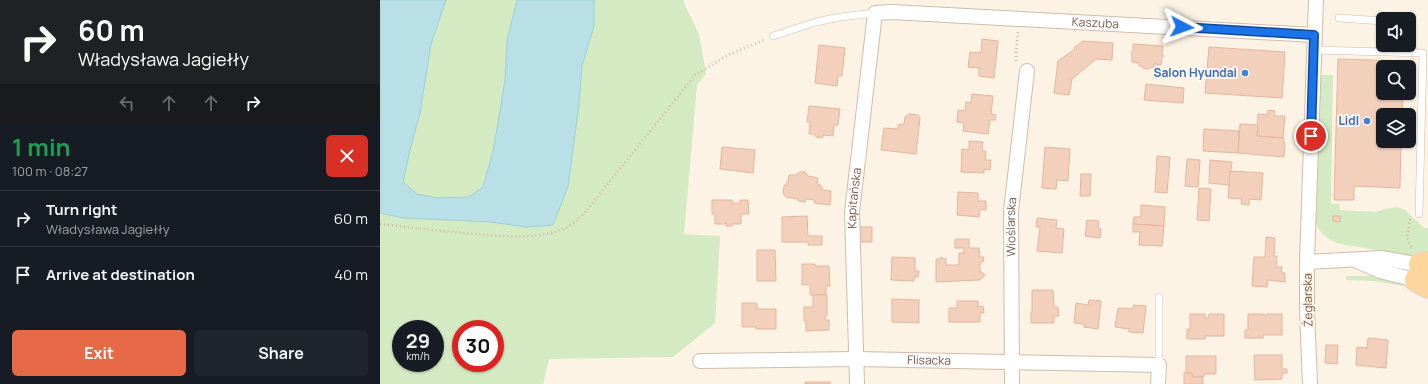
<!DOCTYPE html>
<meta charset="utf-8">
<style>
body{margin:0;font-family:Manrope,sans-serif;background:#20242c;color:#f1f3f6;height:100vh;display:flex;flex-direction:column;font-size:15px;white-space:nowrap}
*{box-sizing:border-box;margin:0}
p{font-size:13px;color:#9ea1a6}
.icon{flex:none;width:22px;height:22px;fill:none;stroke:currentColor;stroke-width:2;stroke-linecap:round;stroke-linejoin:round}
.map{position:relative;flex:1;overflow:hidden}
.side{display:flex;flex-direction:column;background:#171b24;width:380px}
.side>*{flex:none}
.banner{background:#202124;color:#fff;overflow:hidden}
.controls{position:absolute;left:996px;top:12px;display:grid;gap:8px}
.controls a{display:grid;place-items:center;width:40px;height:40px;border-radius:6px;background:#171b24;box-shadow:0 1px 3px #0004;font-size:20px}
.speed{position:absolute;left:12px;top:320px;display:flex;gap:8px;font-size:20px;font-weight:700;text-align:center}
.speed>*{display:grid;place-content:center;width:52px;height:52px;border-radius:50%;background:#171b24;box-shadow:0 1px 3px #0004;line-height:1}
.speed small{font-size:10px;font-weight:400}
.speed .limit{border:6px solid #d22;background:#fff;color:#111}
.pin{position:absolute;display:grid;place-items:center;width:34px;height:34px;color:#fff;margin:-17px;border:2px solid #fff;border-radius:50%;box-shadow:0 1px 4px #0007}
.me{position:absolute;width:44px;margin:-22px;rotate:94deg;stroke-linejoin:round;filter:drop-shadow(0 0 3px #0008)}
.turn{display:flex;align-items:center;gap:14px;height:84px;padding:0 12px;font-size:18px}
.turn .icon{width:52px;height:52px;stroke-width:2.5}
.turn b{display:block;font-size:28px;line-height:34px}
.lanes{display:flex;align-items:center;height:38px;padding:0 12px;background:#0003;justify-content:center;gap:20px;direction:ltr}
.lanes .off{opacity:.35}
.round{display:grid;place-items:center;flex:none;width:42px;height:42px;border-radius:6px;background:#20242c}
.summary{display:flex;align-items:center;justify-content:space-between;height:68px;padding:0 12px}
h1{font-size:24px;font-weight:700;line-height:30px;color:#1e9e55}
.button{display:flex;gap:8px;margin-top:auto;padding:8px 12px}
.button a{flex:1;height:46px;border-radius:6px;background:#e76948;color:#fff;font-size:16px;font-weight:700;line-height:46px;text-align:center}
.button a+a{background:#20242c;color:#f1f3f6}
ul{padding:0;list-style:none}
li{display:flex;align-items:center;gap:12px;height:56px;padding:0 12px;border-top:1px solid #363941}
li div{flex:1}
li b{display:block;font-size:15px}
li em{font-style:normal}
main{display:flex;flex:1;min-height:0}
.map>svg:first-child{display:block}
.green{fill:#d3eac2;fill-rule:evenodd}
.water{fill:#b8e0e6;stroke:#9fd0d8}
.building{fill:#f2d0bc;stroke:#e5b69c}
.lines{fill:none;stroke-linecap:round;stroke-linejoin:round}
.service-casing{stroke:#d0bcad;stroke-width:8}
.minor-casing{stroke:#d0bcad;stroke-width:16}
.primary-casing{stroke:#dbd4d0;stroke-width:24}
.path{stroke:#d7b39f;stroke-width:2.5;stroke-dasharray:1 3;stroke-linecap:butt}
.service{stroke:#fff;stroke-width:7}
.minor{stroke:#fff;stroke-width:14}
.primary{stroke:#fcd69c;stroke-width:22}
.route-casing{stroke:#114b97;stroke-width:10}
.route{stroke:#1a73e8;stroke-width:7}
.shop-dot{fill:#3f7fe0;stroke:#fff7eb;stroke-width:1.5}
.labels{text-anchor:middle;stroke-width:4;stroke-linejoin:round;paint-order:stroke}
.street-label{font-size:12px;fill:#755849;stroke:#fff7eb}
.shop-label{font-size:12px;font-weight:bold;fill:#366cbe;stroke:#fff7eb;text-anchor:end}
</style>
<main>
<section class="side">
<div class="banner">
<div class="turn"><svg class="icon" aria-label="right" viewBox="0 0 24 24"><path d="M7 20v-9h11M14 6l5 5-5 5"/></svg><div><b>60 m</b>Władysława Jagiełły</div></div>
<div class="lanes"><svg class="icon off" aria-label="left" viewBox="0 0 24 24"><path d="M17 20v-9H6M10 6l-5 5 5 5"/></svg><svg class="icon off" aria-label="ahead" viewBox="0 0 24 24"><path d="M12 20V5M6 11l6-6 6 6"/></svg><svg class="icon off" aria-label="ahead" viewBox="0 0 24 24"><path d="M12 20V5M6 11l6-6 6 6"/></svg><svg class="icon" aria-label="right" viewBox="0 0 24 24"><path d="M7 20v-9h11M14 6l5 5-5 5"/></svg></div>
</div>
<div class="summary"><div><h1>1 min</h1><p>100 m · 08:27</p></div><a class="round" style="background:#d93025;color:#fff"><svg class="icon" aria-label="close" viewBox="0 0 24 24"><path d="M6 6l12 12M18 6L6 18"/></svg></a></div>
<ul>
<li><svg class="icon" aria-label="right" viewBox="0 0 24 24"><path d="M7 20v-9h11M14 6l5 5-5 5"/></svg><div><b>Turn right</b><p>Władysława Jagiełły</p></div><em>60 m</em></li>
<li><svg class="icon" aria-label="arrive" viewBox="0 0 24 24"><path d="M6 21V4h12l-3 4 3 4H6"/></svg><div><b>Arrive at destination</b></div><em>40 m</em></li>
</ul>
<div class="button"><a>Exit</a><a>Share</a></div>
</section>
<div class="map">
<svg width="1048" height="384" viewBox="0 0 1048 384">
<rect width="100%" height="100%" fill="#fcf3e4"/>
<g class="green">
<path d="M0 0H304V3L319 34 326 74 317 85 304 234 340 236 335 323 293 357 169 359 163 384H0ZM21 329H55V363H21ZM81 329H115V363H81Z"/>
<path d="M940 75H953L951 204H959L960 210 996 212 1005 209 1017 207 1025 210 1044 228H1048V251L1037 252 1033 256 960 244C949 240 941 235 936 224Z"/>
<polygon points="966,276 994,276 1030,282 1023,286 994,281 966,280"/>
</g>
<polygon class="water" points="0,0 66,0 51,44 40,113 31,146 23,182 37,194 57,198 89,197 103,187 113,151 118,123 125,80 127,40 137,0 214,0 214,26 202,66 199,105 188,187 173,225 146,227 111,222 24,218 0,213"/>
<g class="building">
<polygon points="602,39 618,41 614,78 599,76 599,68 588,67 590,52 601,53"/>
<polygon points="703,41 733,43 732,60 716,59 692,79 689,95 674,93 678,61 695,49 694,48"/>
<polygon points="753,44 783,46 782,54 784,56 782,57 781,65 774,64 774,67 772,67 769,69 763,68 761,66 759,66 759,63 752,62 752,55 751,53 753,51"/>
<polygon points="439,45 465,48 462,76 458,76 457,86 435,83"/>
<polygon points="829,47 905,52 902,98 825,93"/>
<polygon points="958,59 1024,61 1023,67 1003,67 1003,93 1023,93 1022,115 1003,115 1003,141 1021,141 1020,188 974,186 974,200 954,200"/>
<polygon points="766,84 804,88 803,103 764,100"/>
<polygon points="592,94 613,96 611,114 616,115 615,120 610,120 608,134 583,131 584,123 577,122 578,110 585,111 586,102 591,103"/>
<polygon points="429,106 460,109 458,125 454,125 453,136 444,135 442,138 436,137 434,134 429,134 430,122 427,122"/>
<polygon points="888,110 895,111 894,116 905,116 903,138 877,136 878,114 888,115"/>
<polygon points="529,114 538,115 540,118 536,154 501,150 504,128 518,129 518,125 524,124 525,117"/>
<polygon points="860,124 878,125 877,136 903,138 905,144 904,157 858,153"/>
<polygon points="824,129 859,131 858,153 823,151"/>
<polygon points="589,141 603,142 602,151 606,151 605,160 611,160 610,170 604,169 604,173 581,172 582,149 589,150"/>
<polygon points="342,147 375,150 373,173 340,169"/>
<polygon points="665,147 690,149 688,181 677,180 676,189 662,188"/>
<polygon points="777,156 790,157 787,193 775,192"/>
<polygon points="807,159 820,160 818,187 805,186"/>
<polygon points="830,160 852,162 849,185 829,183"/>
<polygon points="850,171 883,173 881,200 869,199 869,205 861,204 862,199 848,198"/>
<polygon points="420,172 425,172 428,176 438,178 437,184 439,184 442,187 442,190 451,191 450,205 434,203 435,200 426,199 425,202 418,201 418,199 406,197 403,193 404,186 408,182 409,175 416,175"/>
<polygon points="701,174 711,174 710,196 700,196"/>
<polygon points="819,188 831,189 829,221 817,220"/>
<polygon points="578,192 598,193 598,201 606,201 606,210 600,209 599,217 577,215"/>
<polygon points="332,200 352,200 352,203 360,203 360,200 368,200 369,214 361,214 361,224 352,224 352,226 346,226 346,222 345,224 335,224 335,214 332,214"/>
<polygon points="761,205 785,207 784,226 753,224 754,217 761,217"/>
<polygon points="427,216 428,236 442,236 442,245 428,245 428,242 402,242 402,217"/>
<polygon points="953,216 960,216 960,222 953,221"/>
<polygon points="657,218 677,220 676,228 684,229 682,253 657,251 660,227 656,227"/>
<polygon points="707,220 719,221 718,228 721,229 720,238 705,236"/>
<polygon points="753,224 784,226 782,246 759,245 760,232 753,232"/>
<rect x="479" y="227" width="13" height="15"/>
<polygon points="886,237 895,238 894,256 897,256 896,267 902,267 901,273 905,273 905,282 888,280 887,287 872,286 874,257 885,257"/>
<polygon points="575,239 589,239 589,248 599,248 600,257 604,257 603,262 600,262 600,272 602,272 605,275 602,278 600,279 600,280 556,282 556,260 562,257 564,259 566,259 566,265 579,265 579,253 584,253 584,248 575,248"/>
<polygon points="377,250 395,250 396,281 377,281"/>
<polygon points="512,257 535,258 535,271 539,271 538,277 534,277 534,281 511,280"/>
<polygon points="422,264 435,264 435,266 449,266 450,286 446,286 446,295 430,295 430,284 422,285"/>
<polygon points="652,290 673,290 674,307 678,307 679,316 674,316 674,323 651,323 651,312 652,312"/>
<polygon points="433,295 447,295 447,316 445,316 445,320 449,320 449,330 426,331 426,321 424,321 424,307 433,307"/>
<polygon points="512,299 539,300 539,323 512,322"/>
<polygon points="709,300 721,301 718,329 704,327 704,324 694,323 696,303 708,305"/>
<polygon points="577,301 598,301 598,307 603,306 604,313 600,313 600,322 569,322 569,308 577,308"/>
<polygon points="362,303 377,303 377,309 396,309 396,329 376,329 376,327 362,327"/>
<polygon points="754,305 766,306 763,333 749,332 749,329 735,327 738,308 753,309"/>
<polygon points="810,314 825,314 825,318 828,318 829,314 844,314 844,336 825,336 825,339 807,339 807,329 810,329"/>
<polygon points="868,314 883,314 883,315 887,315 887,314 902,314 902,335 883,335 883,338 865,338 865,330 868,330"/>
<polygon points="988,338 1008,340 1006,368 976,365 977,347 987,348"/>
<polygon points="946,345 958,345 957,364 945,363"/>
<polygon points="874,355 902,355 902,369 907,369 907,373 902,373 902,379 875,380"/>
<polygon points="806,356 836,356 836,374 824,374 823,377 812,377 812,373 806,373"/>
<polygon points="804,373 812,373 812,377 823,377 823,384 804,384"/>
<polygon points="425,382 450,382 451,384 425,384"/>
</g>
<g class="lines">
<g class="service-casing">
<g id="service">
<polyline points="959,18 1003,21"/>
<polyline points="393,36 436,22 460,17 495,13"/>
<polyline points="934,50 1043,53 1039,214"/>
<polyline points="779,365 779,297"/>
</g>
</g>
<g class="minor-casing">
<g id="minor">
<polyline points="977,261 1000,271 1043,282"/>
<polyline points="927,262 1001,258 1048,266"/>
<path id="s1" d="M320 361 477 359 779 365 778 384"/>
<path id="s2" d="M477 384 472 212 495 13 512 12 934 35"/>
<path id="s3" d="M632 384 631 211 647 71"/>
<polyline points="930,384 927,310 927,262 936,0"/>
</g>
</g>
<g class="primary-casing">
<g id="primary">
<polyline points="1040,264 1048,263"/>
<polyline points="1036,280 1048,287"/>
</g>
</g>
<g class="path">
<polyline points="636,61 636,54 638,32"/>
<polyline points="1030,219 1027,237 1032,249"/>
<path d="M0 224C32 228 63 231 95 234 123 236 153 240 180 230 191 227 200 218 207 210L315 75 348 55 384 40"/>
</g>
<use href="#service" class="service"/>
<use href="#minor" class="minor"/>
<use href="#primary" class="primary"/>
</g>
<g class="lines">
<g class="route-casing">
<polyline id="route" points="802,27 934,35 931,136"/>
</g>
<use href="#route" class="route"/>
</g>
<g class="shop-dot">
<circle cx="865" cy="73" r="4"/>
<circle cx="987" cy="121" r="4"/>
</g>
<g class="labels">
<g class="street-label">
<text dy="4" stroke="none"><textPath href="#s2" startOffset="593">Kaszuba</textPath></text>
<text dy="4" stroke="none"><textPath href="#s2" startOffset="186">Kapitańska</textPath></text>
<text dy="4" stroke="none"><textPath href="#s3" startOffset="157">Wioślarska</textPath></text>
<text transform="translate(928 300) rotate(-91)" y="4">Żeglarska</text>
<text dy="4" stroke="none"><textPath href="#s1" startOffset="229">Flisacka</textPath></text>
</g>
<g class="shop-label">
<text x="857" y="77">Salon Hyundai</text>
<text x="979" y="125">Lidl</text>
</g>
</g>
</svg>
<div class="controls">
<a><svg class="icon" aria-label="sound" viewBox="0 0 24 24"><path d="M4 9h4l5-4v14l-5-4H4zM17 9q2 3 0 6"/></svg></a>
<a><svg class="icon" aria-label="search" viewBox="0 0 24 24"><circle cx="10" cy="10" r="6"/><path d="M15 15l6 6"/></svg></a>
<a><svg class="icon" aria-label="layers" viewBox="0 0 24 24"><path d="M12 4l9 5-9 5-9-5zM3 14l9 5 9-5"/></svg></a>
</div>
<div class="speed"><div>29<small>km/h</small></div><div class="limit">30</div></div>
<div class="pin" style="left:931px;top:136px;background:#d93025"><svg class="icon" aria-label="arrive" viewBox="0 0 24 24"><path d="M6 21V4h12l-3 4 3 4H6"/></svg></div>
<svg class="me" style="left:802px;top:27px" viewBox="-20 -20 40 40"><path d="M0-17L14 15 0 8-14 15z" fill="#1a73e8" stroke="#fff" stroke-width="4"/></svg>
</div>
</main>
